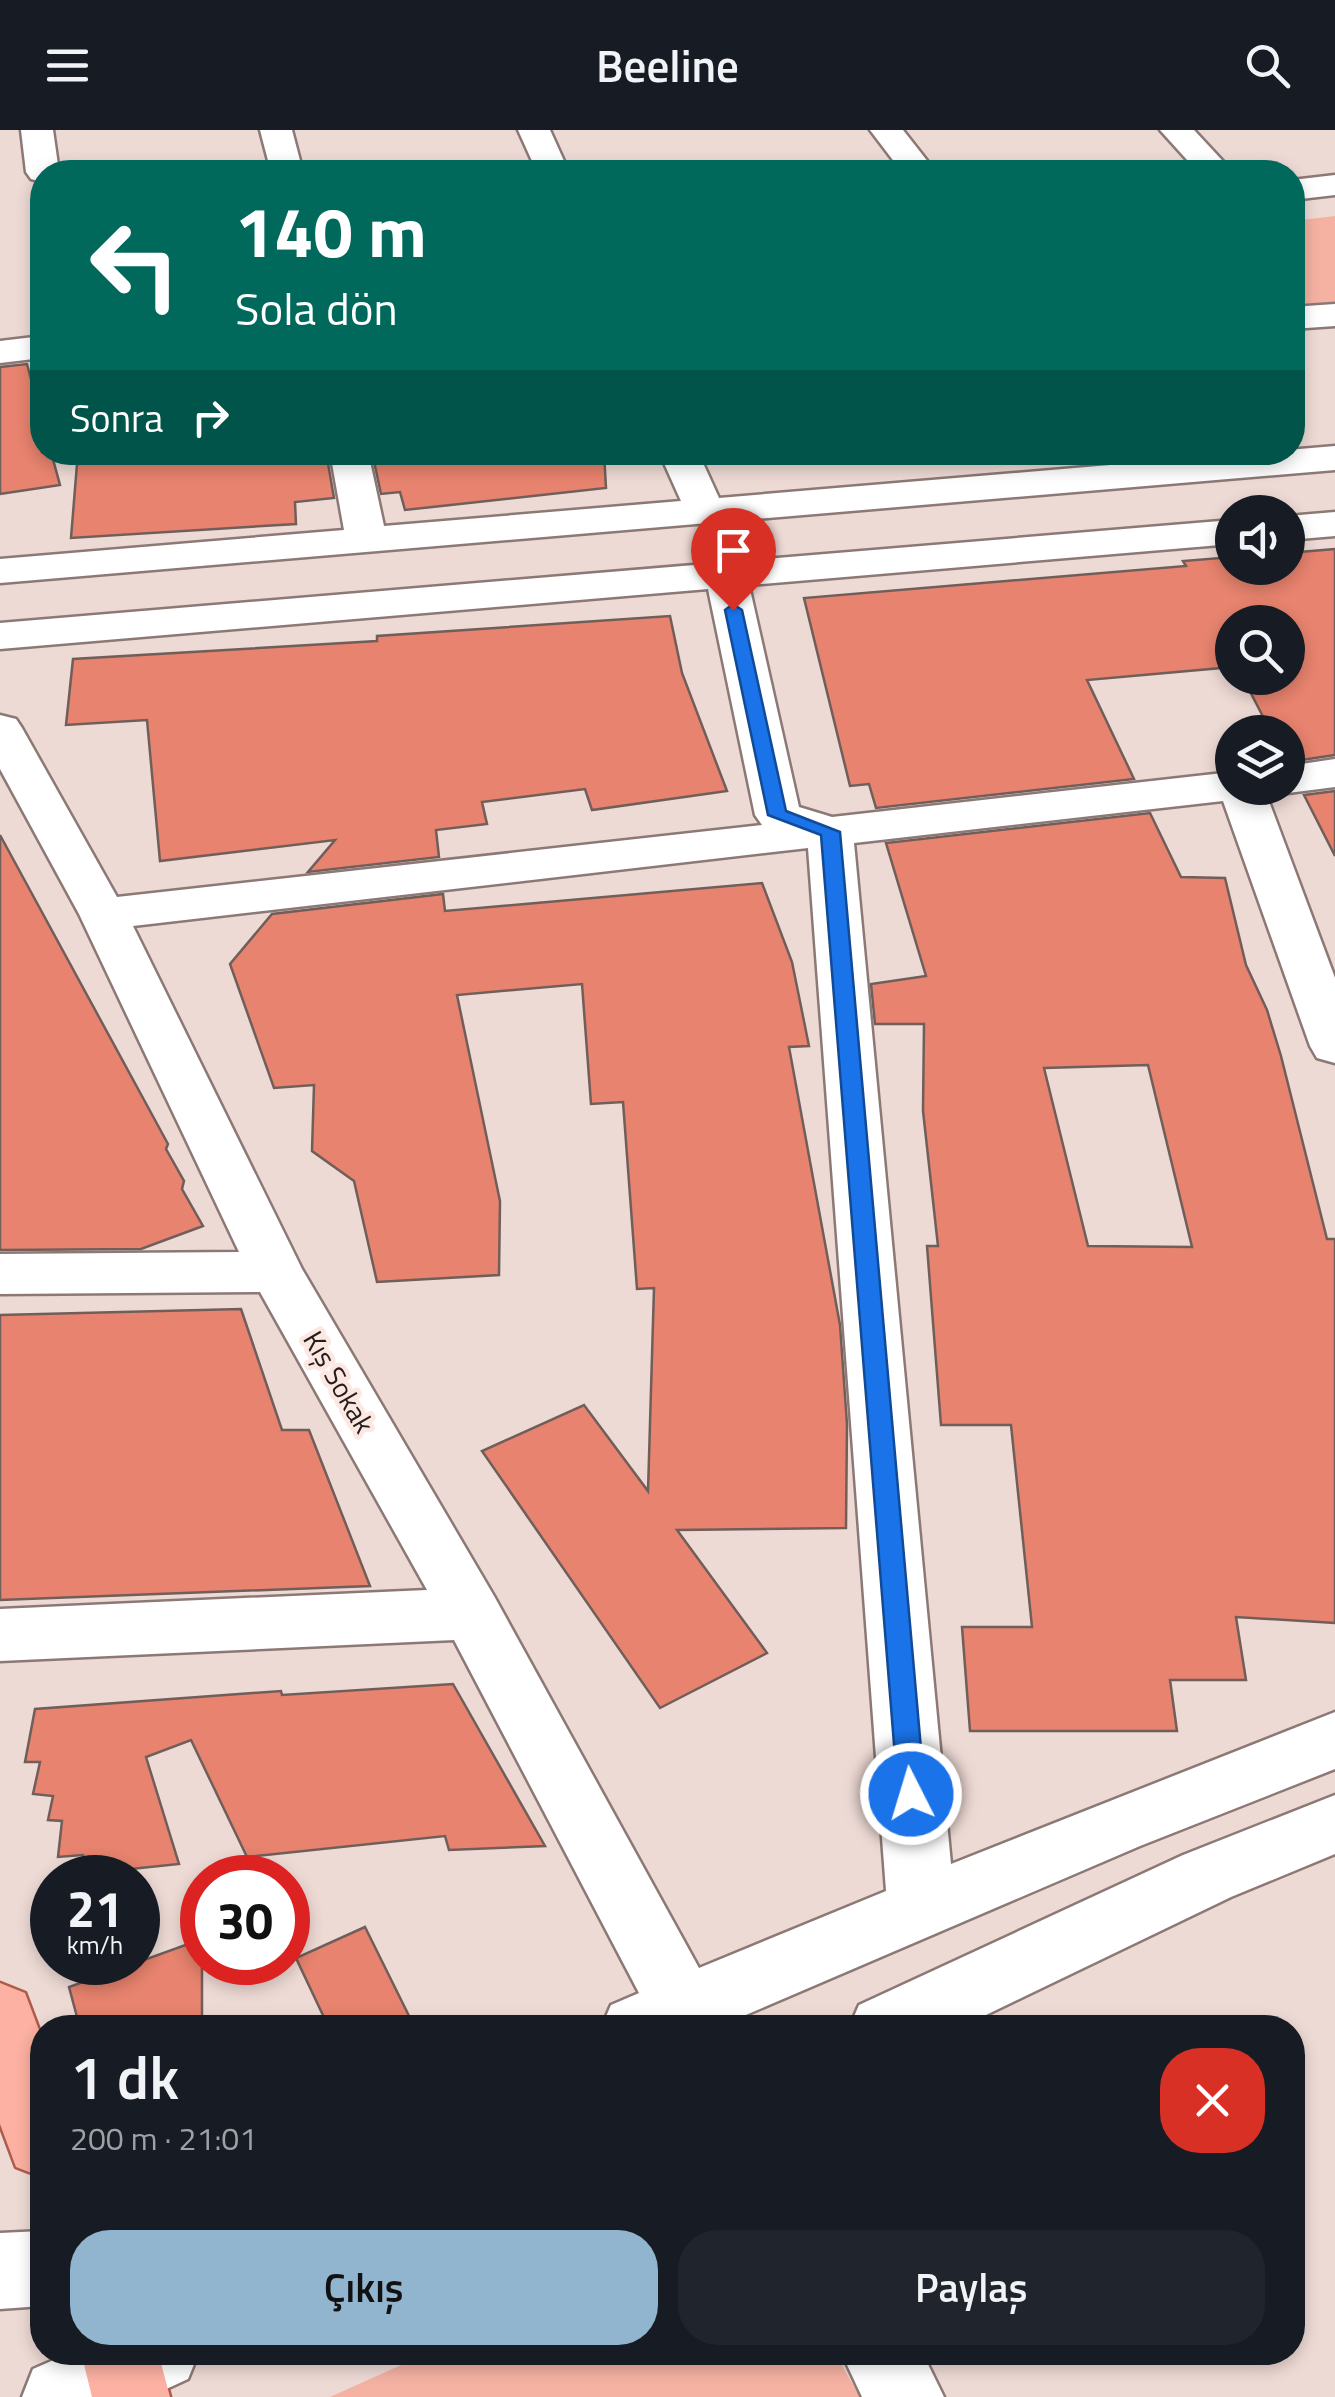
<!DOCTYPE html>
<html lang="tr">
<meta charset="utf-8">
<style>
body{margin:0;font-family:"Titillium Web",sans-serif;background:#20242c;color:#f1f3f6;height:100vh;display:flex;flex-direction:column;font-size:38px;white-space:nowrap}
*{box-sizing:border-box;margin:0}
p{font-size:32px;color:#9ea1a6}
.icon{flex:none;width:55px;height:55px;fill:none;stroke:currentColor;stroke-width:2;stroke-linecap:round;stroke-linejoin:round}
.map{position:relative;flex:1;overflow:hidden}
.drawer{position:absolute;left:30px;top:1885px;width:1275px;height:350px;display:flex;flex-direction:column;background:#171b24;border-radius:40px;box-shadow:0 5px 15px #0003}
.drawer>*{flex:none}
.guide{position:absolute;left:30px;top:30px;width:1275px;height:305px;border-radius:40px;box-shadow:0 5px 15px #0003;background:#00695c;color:#fff;overflow:hidden}
.buttons{position:absolute;left:1215px;top:365px;display:grid;gap:20px}
.buttons a{display:grid;place-items:center;width:90px;height:90px;border-radius:50%;background:#171b24;box-shadow:0 5px 15px #0003;font-size:50px}
.speed{position:absolute;left:30px;top:1725px;display:flex;gap:20px;font-size:50px;font-weight:700;text-align:center}
.speed>*{display:grid;place-content:center;width:130px;height:130px;border-radius:50%;background:#171b24;box-shadow:0 5px 15px #0003;line-height:1}
.speed small{font-size:25px;font-weight:400}
.speed .limit{border:15px solid #d22;background:#fff;color:#111}
.pin{position:absolute;display:grid;place-items:center;width:85px;height:85px;color:#fff;margin:-102px -42px;border-radius:50% 50% 50% 0;rotate:-45deg;box-shadow:0 0 10px #0007}
.pin .icon{rotate:45deg}
.me{position:absolute;width:110px;margin:-55px;rotate:355deg;stroke-linejoin:round;filter:drop-shadow(0 0 8px #0008)}
.turn{display:flex;align-items:center;gap:35px;height:210px;padding:0 40px;font-size:45px}
.turn .icon{width:130px;height:130px;stroke-width:2.5}
.turn b{display:block;font-size:70px;line-height:85px}
.then{display:flex;align-items:center;height:95px;padding:0 40px;background:#0003;gap:20px;font-size:38px}
.round{display:grid;place-items:center;flex:none;width:105px;height:105px;border-radius:40px;background:#20242c}
.summary{display:flex;align-items:center;justify-content:space-between;height:170px;padding:0 40px}
h1{font-size:60px;font-weight:600;line-height:75px}
.primary-button{display:flex;gap:20px;margin-top:auto;padding:20px 40px}
.primary-button a{flex:1;height:115px;border-radius:40px;background:#91b5ce;color:#111;font-size:40px;font-weight:600;line-height:115px;text-align:center}
.primary-button a+a{background:#20242c;color:#f1f3f6}
header{display:flex;justify-content:space-between;align-items:center;height:130px;padding:0 40px;background:#171b24;font-size:45px;font-weight:600}
.map>svg:first-child{display:block}
.green{fill:#f5b2a3}
.building{fill:#e7836e;stroke:#705e5a;stroke-width:2.5;fill-rule:evenodd}
.lines{fill:none;stroke-linecap:round;stroke-linejoin:round}
.minor-casing{stroke:#8c7975;stroke-width:5}
.major-casing{stroke:#af5b4a;stroke-width:5}
.minor{fill:#fff;fill-rule:evenodd}
.major{fill:#fcb1a2;fill-rule:evenodd}
.route{fill:#1a73e8;stroke:#114b97;stroke-width:2.5}
.labels{text-anchor:middle;stroke-width:9;stroke-linejoin:round;paint-order:stroke}
.street-label{font-size:28px;fill:#241d1b;stroke:#fce7e2}
</style>
<header><svg class="icon" aria-label="menu" viewBox="0 0 24 24"><path d="M4 6h16M4 12h16M4 18h16"/></svg>Beeline<svg class="icon" aria-label="search" viewBox="0 0 24 24"><circle cx="10" cy="10" r="6"/><path d="M15 15l6 6"/></svg></header>
<div class="map">
<svg width="1335" height="2267" viewBox="0 0 1335 2267">
<rect width="100%" height="100%" fill="#eedad5"/>
<g class="green">
<polygon points="1335,86 1335,173 1293,177 1292,91"/>
<polygon points="430,2222 835,2223 860,2267 330,2267"/>
</g>
<g class="building">
<polygon points="27,234 42,291 42,322 51,322 60,355 0,364 0,237"/>
<polygon points="266,322 326,322 334,368 295,372 296,394 71,408 77,334"/>
<polygon points="372,322 604,322 606,358 405,380 400,362 381,364"/>
<polygon points="1335,419 1335,625 1288,632 1288,602 1271,602 1243,548 1288,548 1288,492 1232,492 1232,537 1087,550 1134,649 876,678 869,654 850,656 804,468 1186,436 1183,431 1232,427 1232,438 1288,438 1288,423"/>
<polygon points="670,486 682,543 727,661 592,680 585,659 482,672 487,694 436,700 439,727 308,742 335,710 160,731 147,590 66,595 73,529 377,511 377,506"/>
<polygon points="1335,661 1335,726 1304,665"/>
<path d="M1150 683 1181 747 1225 748 1246 835 1267 880 1281 926 1327 1109H1335V1493L1236 1487 1246 1550H1170L1177 1601H970L962 1497H1032L1011 1295H941L927 1116H938L923 981 924 894H875L871 854 926 846 886 713ZM1148 935 1192 1117 1088 1116 1044 938Z"/>
<polygon points="0,705 168,1014 166,1019 184,1051 182,1059 203,1096 141,1119 0,1120"/>
<polygon points="762,753 792,832 809,916 789,917 840,1195 847,1294 846,1398 677,1400 767,1523 660,1578 482,1321 584,1275 648,1361 654,1158 637,1159 623,972 591,974 582,854 457,865 500,1071 499,1145 377,1152 354,1051 312,1021 314,955 274,958 230,834 272,784 443,764 445,781"/>
<polygon points="241,1179 282,1300 309,1300 370,1456 0,1470 0,1185"/>
<polygon points="453,1554 545,1716 449,1720 445,1706 247,1727 191,1610 146,1627 179,1734 83,1744 83,1725 58,1727 62,1691 48,1690 53,1666 33,1664 40,1632 25,1632 35,1579 281,1561 282,1565"/>
<polygon points="365,1797 415,1898 329,1898 296,1828"/>
<polygon points="202,1809 202,1898 80,1898 69,1857"/>
</g>
<g class="lines">
<g class="minor-casing">
<g id="minor">
<polygon points="21,0 53,0 59,42 42,42 42,52 31,49 26,42"/>
<polygon points="260,0 292,0 303,42 271,42"/>
<polygon points="518,0 550,0 569,42 537,42"/>
<polygon points="870,0 903,0 936,42 902,42"/>
<polygon points="1160,0 1194,0 1233,42 1198,42"/>
<polygon points="1335,45 1335,65 1292,70 1292,50"/>
<polygon points="1335,174 1335,196 1292,199 1292,177"/>
<polygon points="42,206 42,228 0,233 0,211"/>
<polygon points="1335,316 1335,340 0,453 0,429 344,400 330,322 368,322 384,396 681,371 659,322 698,322 719,368"/>
<polygon points="1335,382 1335,406 1288,410 1288,386"/>
<path d="M1232 390V414L749 455 799 677 832 687 1232 642V658H1264L1335 848V933L1317 928 1310 916 1223 671 854 713 951 1734 1335 1582V1639L1140 1716 727 1893 729 1898H601L611 1875 639 1863 454 1510 0 1531V1479L427 1460 260 1162 0 1164V1124L239 1122 79 784 0 639V585L16 589 22 598 117 767 762 695 755 685 708 459 0 519V493ZM808 718 886 1761 699 1838 494 1466 302 1139 133 796Z"/>
<polygon points="1335,629 1335,657 1288,663 1271,658 1288,658 1288,636"/>
<polygon points="1335,1665 1335,1724 1231,1767 959,1898 849,1898 859,1875 1183,1725"/>
<polygon points="42,2101 42,2176 0,2179 0,2103"/>
<polygon points="72,2222 199,2222 188,2249 149,2267 22,2267 33,2239"/>
<polygon points="841,2222 922,2222 944,2267 862,2267"/>
</g>
</g>
<g class="major-casing">
<g id="major">
<polygon points="0,1853 25,1863 42,1908 42,2047 16,2037 0,1994"/>
<polygon points="81,2222 158,2222 170,2267 92,2267"/>
</g>
</g>
<use href="#minor" class="minor"/>
<use href="#major" class="major"/>
</g>
<polygon class="route" points="733,474 742,480 786,681 840,702 925,1664 921,1673 911,1676 902,1673 898,1664 821,705 768,685 725,480"/>
<g class="labels">
<g class="street-label">
<text transform="translate(339 1252) rotate(60)" y="10">Kış Sokak</text>
</g>
</g>
</svg>
<div class="buttons">
<a><svg class="icon" aria-label="sound" viewBox="0 0 24 24"><path d="M4 9h4l5-4v14l-5-4H4zM17 9q2 3 0 6"/></svg></a>
<a><svg class="icon" aria-label="search" viewBox="0 0 24 24"><circle cx="10" cy="10" r="6"/><path d="M15 15l6 6"/></svg></a>
<a><svg class="icon" aria-label="layers" viewBox="0 0 24 24"><path d="M12 4l9 5-9 5-9-5zM3 14l9 5 9-5"/></svg></a>
</div>
<div class="speed"><div>21<small>km/h</small></div><div class="limit">30</div></div>
<div class="pin" style="left:733px;top:480px;background:#d93025"><svg class="icon" aria-label="arrive" viewBox="0 0 24 24"><path d="M6 21V4h12l-3 4 3 4H6"/></svg></div>
<svg class="me" style="left:911px;top:1664px" viewBox="-20 -20 40 40"><circle r="17" fill="#1a73e8" stroke="#fff" stroke-width="3"/><path d="M0-11L8 9 0 5-8 9z" fill="#fff"/></svg>
<div class="guide">
<div class="turn"><svg class="icon" aria-label="left" viewBox="0 0 24 24"><path d="M17 20v-9H6M10 6l-5 5 5 5"/></svg><div><b>140 m</b>Sola dön</div></div>
<div class="then">Sonra<svg class="icon" aria-label="right" viewBox="0 0 24 24"><path d="M7 20v-9h11M14 6l5 5-5 5"/></svg></div>
</div>
<section class="drawer">
<div class="summary"><div><h1>1 dk</h1><p>200 m · 21:01</p></div><a class="round" style="background:#d93025;color:#fff"><svg class="icon" aria-label="close" viewBox="0 0 24 24"><path d="M6 6l12 12M18 6L6 18"/></svg></a></div>
<div class="primary-button"><a>Çıkış</a><a>Paylaş</a></div>
</section>
</div>
